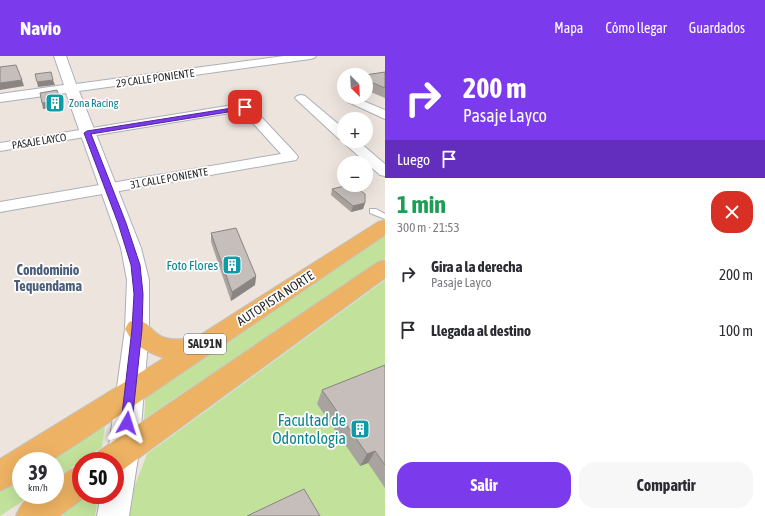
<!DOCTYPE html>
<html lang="es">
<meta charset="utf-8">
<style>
body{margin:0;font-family:"Asap Condensed",sans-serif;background:#f7f7f7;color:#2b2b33;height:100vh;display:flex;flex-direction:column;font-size:15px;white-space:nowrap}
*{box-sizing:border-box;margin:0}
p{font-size:13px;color:#7c7c81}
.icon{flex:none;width:22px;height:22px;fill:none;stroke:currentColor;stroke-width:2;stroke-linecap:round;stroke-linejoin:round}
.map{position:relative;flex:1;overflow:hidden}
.details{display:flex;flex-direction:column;background:#fff;width:380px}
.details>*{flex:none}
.banner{background:#7c3aed;color:#fff;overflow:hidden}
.needle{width:26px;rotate:156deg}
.tools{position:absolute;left:337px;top:12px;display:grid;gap:8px}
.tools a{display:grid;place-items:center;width:36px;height:36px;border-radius:50%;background:#fff;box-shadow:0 4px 16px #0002;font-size:20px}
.speed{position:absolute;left:12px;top:396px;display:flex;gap:8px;font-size:20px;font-weight:700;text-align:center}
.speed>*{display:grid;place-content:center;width:52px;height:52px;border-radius:50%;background:#fff;box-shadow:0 4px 16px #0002;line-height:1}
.speed small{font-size:10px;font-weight:400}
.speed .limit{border:6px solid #d22;background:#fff;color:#111}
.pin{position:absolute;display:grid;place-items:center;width:34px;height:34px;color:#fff;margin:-17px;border-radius:8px;box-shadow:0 2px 6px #0006}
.me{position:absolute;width:44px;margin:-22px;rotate:6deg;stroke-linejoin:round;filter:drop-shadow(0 0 3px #0008)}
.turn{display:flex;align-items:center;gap:14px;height:84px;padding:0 12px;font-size:18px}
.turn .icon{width:52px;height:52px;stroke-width:2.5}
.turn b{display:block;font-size:28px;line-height:34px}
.then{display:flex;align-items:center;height:38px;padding:0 12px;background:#0003;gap:8px;font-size:15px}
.round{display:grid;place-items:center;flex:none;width:42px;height:42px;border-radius:16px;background:#f7f7f7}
.summary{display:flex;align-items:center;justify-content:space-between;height:68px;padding:0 12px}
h1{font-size:24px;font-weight:700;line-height:30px;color:#1e9e55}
.cta{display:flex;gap:8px;margin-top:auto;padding:8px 12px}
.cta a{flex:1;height:46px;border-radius:16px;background:#7c3aed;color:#fff;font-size:16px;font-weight:700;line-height:46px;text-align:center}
.cta a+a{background:#f7f7f7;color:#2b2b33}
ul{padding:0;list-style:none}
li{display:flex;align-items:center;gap:12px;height:56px;padding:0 12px}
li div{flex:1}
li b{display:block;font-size:15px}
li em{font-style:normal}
header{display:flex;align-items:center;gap:24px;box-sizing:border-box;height:56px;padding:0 20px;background:#7c3aed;color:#fff}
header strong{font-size:19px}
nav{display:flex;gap:22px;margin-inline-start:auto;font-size:14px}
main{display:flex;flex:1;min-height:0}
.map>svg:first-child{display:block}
.green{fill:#c2e29c}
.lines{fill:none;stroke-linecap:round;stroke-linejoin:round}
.lane-casing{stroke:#abb0b8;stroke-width:2}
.street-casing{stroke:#abb0b8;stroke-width:2}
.secondary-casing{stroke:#abb0b8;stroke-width:2}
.primary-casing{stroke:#c4c4c4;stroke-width:2}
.lane{fill:#fff;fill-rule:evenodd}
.street{fill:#fff;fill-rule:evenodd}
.secondary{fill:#fff;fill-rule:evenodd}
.primary{fill:#edb263;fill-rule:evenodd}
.wall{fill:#a9a3a0}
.shaded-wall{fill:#8a8582}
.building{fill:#c5beba;stroke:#8a8582}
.route{fill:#7c3aed;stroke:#51269a}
.labels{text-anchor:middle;stroke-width:3.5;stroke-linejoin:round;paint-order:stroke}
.far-street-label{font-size:11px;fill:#2b2b2b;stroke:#fff}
.far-culture-label{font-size:11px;fill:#0d838f;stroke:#fff;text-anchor:start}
.shield{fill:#fff;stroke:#6b6b6b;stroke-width:1}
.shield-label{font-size:12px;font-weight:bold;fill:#2b2b2b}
.culture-label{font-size:13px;fill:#0d838f;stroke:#fff;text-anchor:end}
.street-label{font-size:13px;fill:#2b2b2b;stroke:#fff}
.neighbourhood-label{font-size:14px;font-weight:bold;fill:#4d5e7b;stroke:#fff}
.near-culture-label{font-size:16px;fill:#0d838f;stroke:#fff;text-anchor:end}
</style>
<header>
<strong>Navio</strong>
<nav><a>Mapa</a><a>Cómo llegar</a><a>Guardados</a></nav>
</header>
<main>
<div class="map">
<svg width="385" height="460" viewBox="0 0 385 460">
<rect width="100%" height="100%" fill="#ede4de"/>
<g class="green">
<polygon points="385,177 385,202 144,363 146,334"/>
<polygon points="385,224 385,460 126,460 127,450 147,398"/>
<polygon points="106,362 102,391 55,423 55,405 41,405"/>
<polygon points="21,419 21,439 32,439 0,460 0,433"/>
<polygon points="81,439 99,439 95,460 44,460"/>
</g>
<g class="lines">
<g class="lane-casing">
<polygon id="lane" points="370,153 376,153 385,158 385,163 370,157"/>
</g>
<g class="street-casing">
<g id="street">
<polygon points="301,39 305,40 344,73 344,84 339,83 297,44 295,42 297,40"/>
<polygon points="348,42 356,42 385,54 385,63 348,46 346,44"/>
<polygon points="245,47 249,48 296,98 298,101 296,104 0,156 0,146 281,98 242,55 0,95 0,87"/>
<polygon points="344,84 358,85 385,108 385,120 380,119 345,88"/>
</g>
</g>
<g class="secondary-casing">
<polygon id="secondary" points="54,0 66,0 76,28 284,0 316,0 314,2 310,3 79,35 141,192 149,224 149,273 139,395 129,460 97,460 101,439 115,439 115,405 107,405 125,273 127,224 121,192 66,37 0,46 0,38 64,29"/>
</g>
<g class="primary-casing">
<g id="primary">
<path d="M385 164V179L80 386 50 405H21V424L0 435V403L164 302C147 296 134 290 125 273L129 266C150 260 149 278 166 282 176 285 187 283 197 281L378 166Z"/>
<polygon points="385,204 385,222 121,415 115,417 115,405 95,405 99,395 378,206"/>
<path d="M81 410V439H88L59 460H16C25 438 34 439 55 439V425L70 414Z"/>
</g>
</g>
<use href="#lane" class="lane"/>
<use href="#street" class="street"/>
<use href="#secondary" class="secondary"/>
<use href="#primary" class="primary"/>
</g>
<g class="wall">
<polygon points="385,16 385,42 366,34 366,19"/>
<polygon points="332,133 365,147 363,153 351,156 331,139"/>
<polygon points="211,177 256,220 255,229 231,245 211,186"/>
<polygon points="385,309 385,432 368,407 360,410 317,348 322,334"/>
</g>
<g class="shaded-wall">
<polygon points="22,24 24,30 0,34 0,27"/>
<polygon points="53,24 55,29 38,31 37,26"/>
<polygon points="61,45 62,50 43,53 42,47"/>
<polygon points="365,147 363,153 351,156 353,150"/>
<polygon points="256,220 255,229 231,245 232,236"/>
<polygon points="375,395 368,407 360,410 367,398"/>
</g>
<g class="building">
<polygon points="16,9 22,24 0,27 0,11"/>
<polygon points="51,16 53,24 37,26 35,18"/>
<polygon points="385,16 385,32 366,24 366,19 365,19"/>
<polygon points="57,34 61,45 42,47 40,37"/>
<polygon points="349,129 353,129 365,138 365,147 353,150 332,133"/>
<polygon points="236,172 256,220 232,236 211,177"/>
<polygon points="385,309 385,409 375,395 367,398 322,334"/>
<polygon points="304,433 320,460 247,460"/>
</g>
<polygon class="route" points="245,50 247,50 247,53 91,78 126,167 140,209 143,238 142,273 132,367 131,371 127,372 122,371 121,367 132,273 134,238 131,209 118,167 84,77 87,75"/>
<defs>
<g id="building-square" transform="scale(1)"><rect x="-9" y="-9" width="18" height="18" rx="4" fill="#0f9aa8" stroke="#fff"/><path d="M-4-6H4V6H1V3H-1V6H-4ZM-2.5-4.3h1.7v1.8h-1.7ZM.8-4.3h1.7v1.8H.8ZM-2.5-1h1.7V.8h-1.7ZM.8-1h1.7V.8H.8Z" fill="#fff"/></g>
</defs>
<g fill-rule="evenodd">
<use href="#building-square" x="55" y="47"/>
<use href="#building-square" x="232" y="209"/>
<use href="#building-square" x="360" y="373"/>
</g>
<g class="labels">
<g class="far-street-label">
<text transform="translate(155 22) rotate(-8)" y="4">29 CALLE PONIENTE</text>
<text transform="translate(39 85) rotate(-9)" y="4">PASAJE LAYCO</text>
<text transform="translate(169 122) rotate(-10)" y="4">31 CALLE PONIENTE</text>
</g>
<g class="far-culture-label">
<text x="69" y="51">Zona Racing</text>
</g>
<rect class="shield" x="184" y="278" width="42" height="20" rx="3"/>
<g class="shield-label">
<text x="205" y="292">SAL91N</text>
</g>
<g class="culture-label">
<text x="218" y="214">Foto Flores</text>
</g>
<g class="street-label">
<text transform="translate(275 242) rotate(-33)" y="5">AUTOPISTA NORTE</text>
</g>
<g class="neighbourhood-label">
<text x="48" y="219">Condominio<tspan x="48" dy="16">Tequendama</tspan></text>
</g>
<g class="near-culture-label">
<text x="346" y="370">Facultad de<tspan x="346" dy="18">Odontologia</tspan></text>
</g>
</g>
</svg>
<div class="tools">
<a><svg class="needle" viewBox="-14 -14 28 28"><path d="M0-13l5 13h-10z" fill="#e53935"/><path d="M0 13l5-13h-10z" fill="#7c7c81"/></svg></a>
<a>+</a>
<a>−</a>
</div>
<div class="speed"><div>39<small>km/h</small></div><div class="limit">50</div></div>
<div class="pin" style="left:245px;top:51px;background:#d93025"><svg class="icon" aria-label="arrive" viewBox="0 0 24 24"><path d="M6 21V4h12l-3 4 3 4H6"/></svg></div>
<svg class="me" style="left:127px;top:367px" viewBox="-20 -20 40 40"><path d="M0-17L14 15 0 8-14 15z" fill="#7c3aed" stroke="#fff" stroke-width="4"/></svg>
</div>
<section class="details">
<div class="banner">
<div class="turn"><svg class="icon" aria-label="right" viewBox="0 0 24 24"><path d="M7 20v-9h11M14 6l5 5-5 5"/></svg><div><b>200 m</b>Pasaje Layco</div></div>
<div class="then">Luego<svg class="icon" aria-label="arrive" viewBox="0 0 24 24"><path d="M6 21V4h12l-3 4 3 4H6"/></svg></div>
</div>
<div class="summary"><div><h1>1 min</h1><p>300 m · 21:53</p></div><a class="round" style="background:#d93025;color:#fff"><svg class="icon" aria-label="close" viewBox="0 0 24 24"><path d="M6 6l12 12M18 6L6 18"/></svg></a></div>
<ul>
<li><svg class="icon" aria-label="right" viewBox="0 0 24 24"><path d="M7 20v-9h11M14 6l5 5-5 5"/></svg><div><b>Gira a la derecha</b><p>Pasaje Layco</p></div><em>200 m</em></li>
<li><svg class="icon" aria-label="arrive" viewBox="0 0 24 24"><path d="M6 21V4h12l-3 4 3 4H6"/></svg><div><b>Llegada al destino</b></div><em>100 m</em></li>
</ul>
<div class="cta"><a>Salir</a><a>Compartir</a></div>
</section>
</main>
